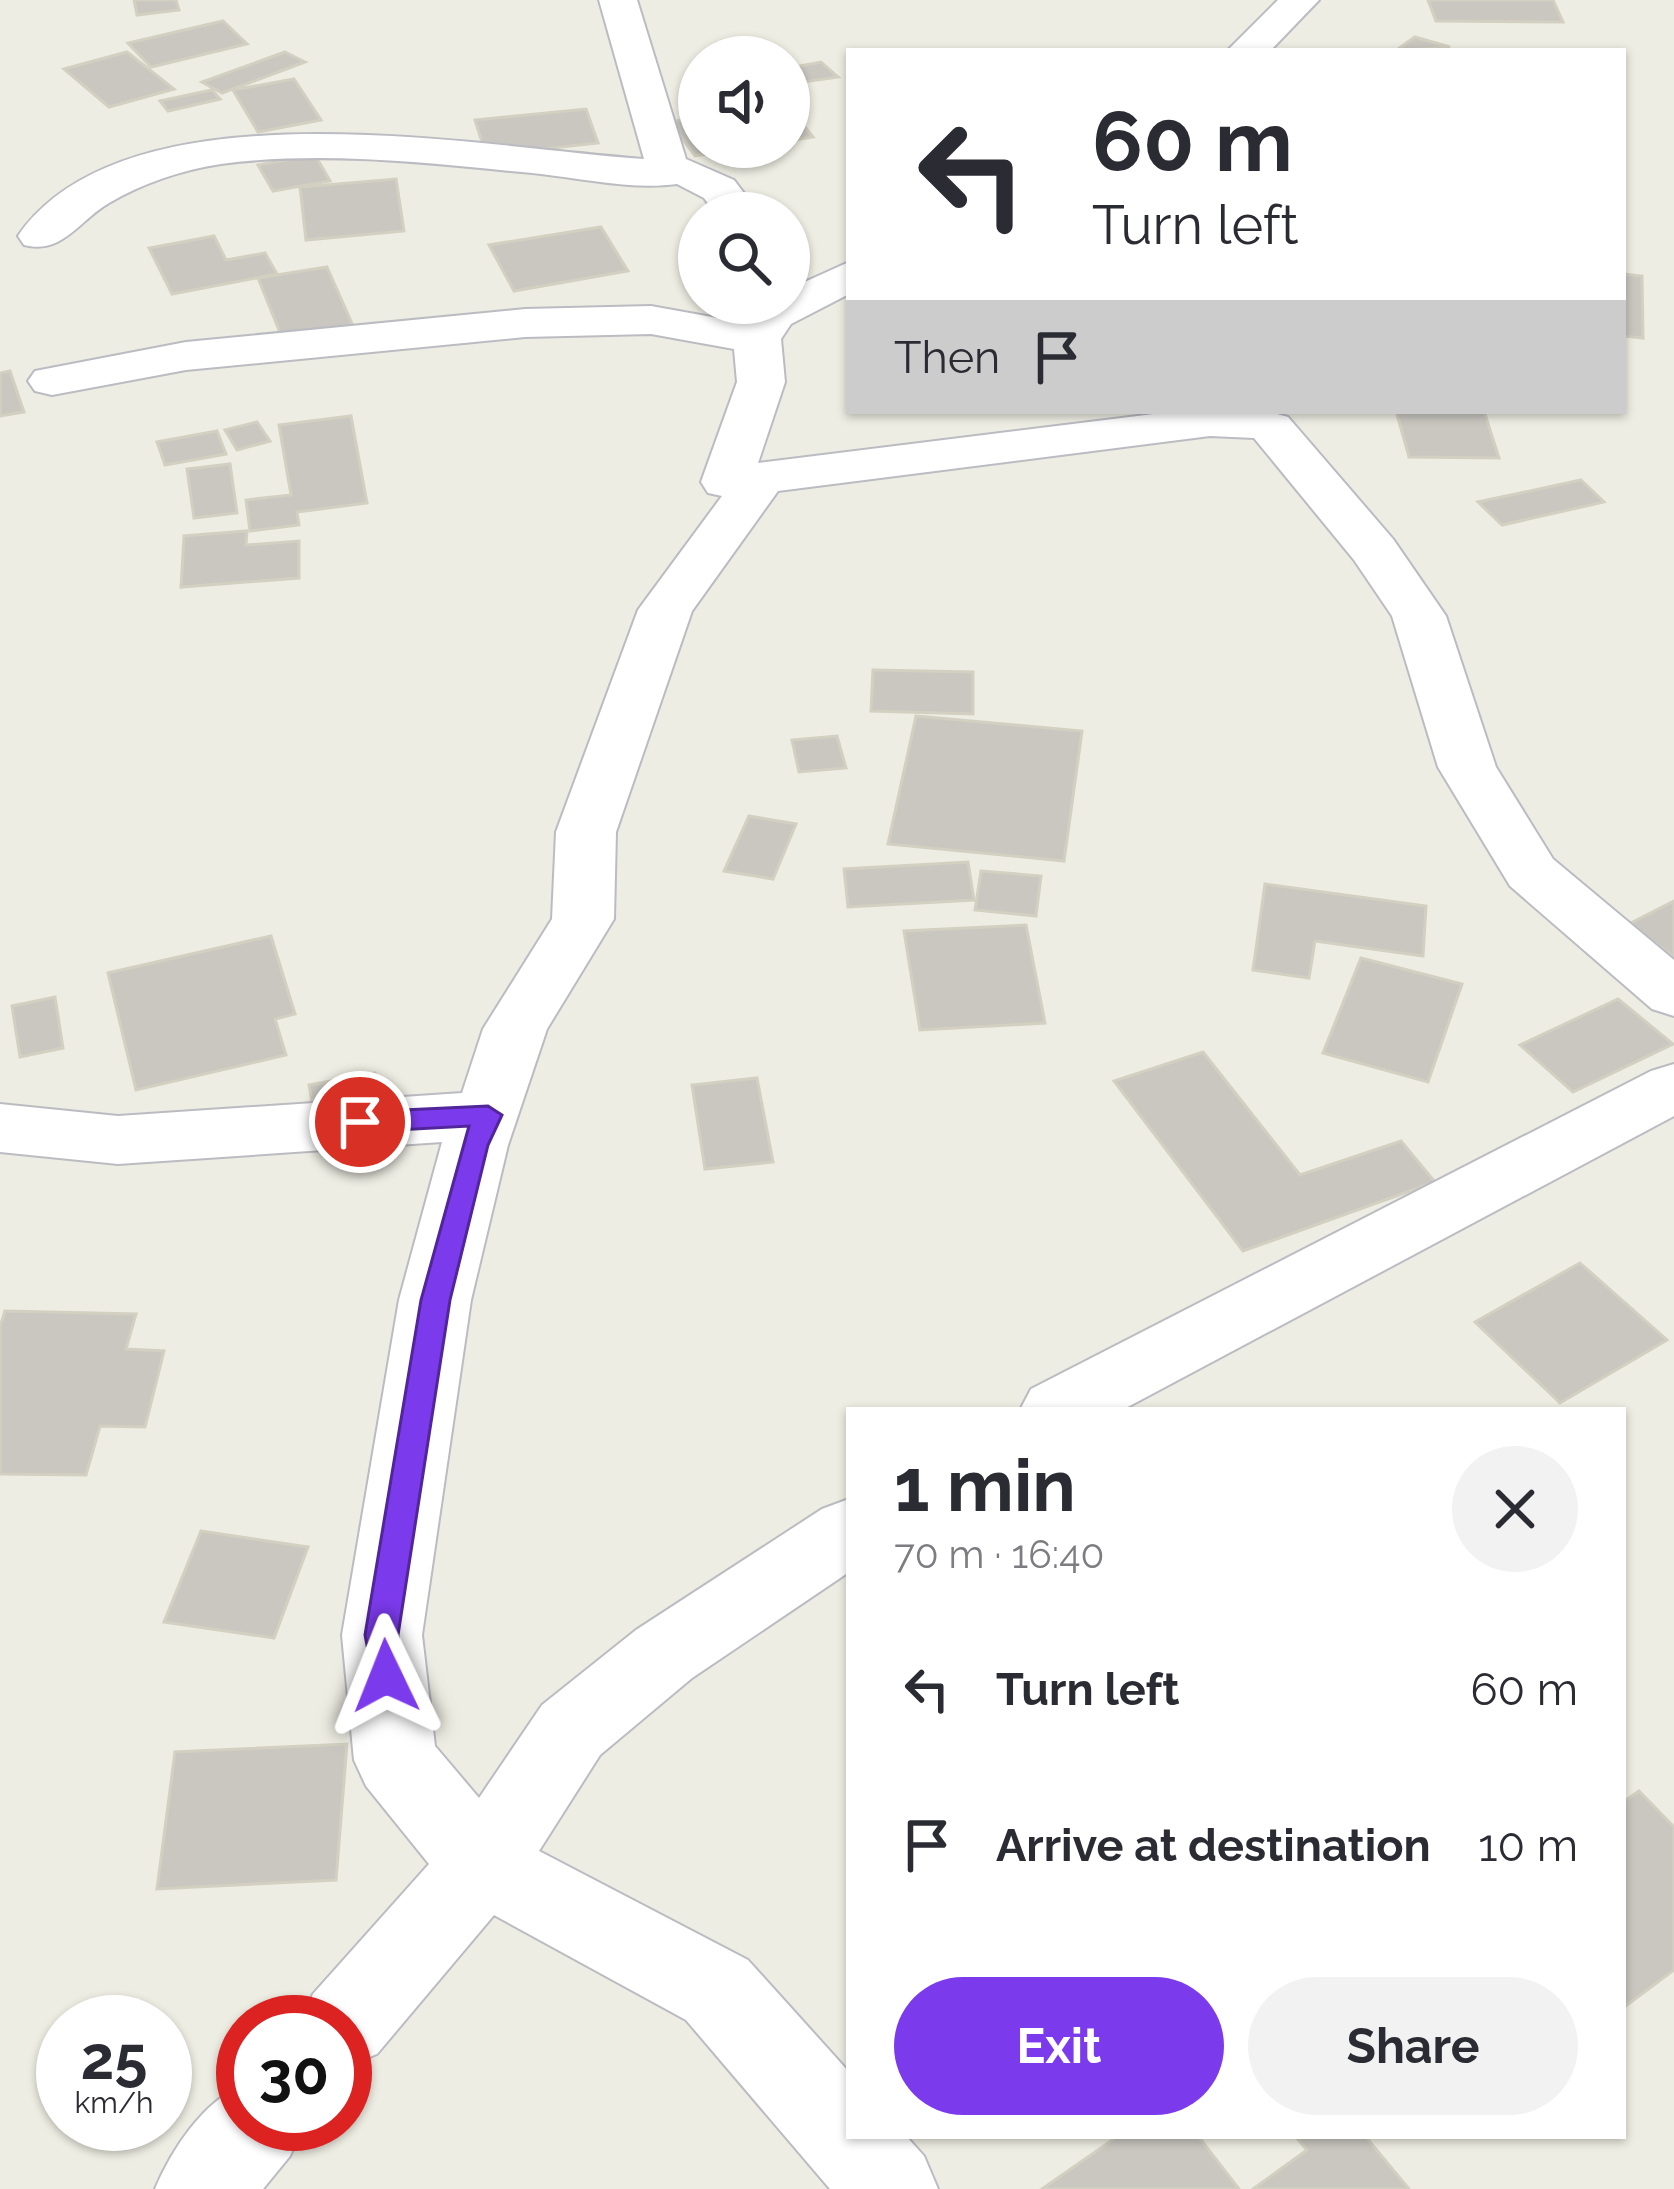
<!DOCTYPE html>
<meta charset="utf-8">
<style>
body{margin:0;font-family:Raleway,sans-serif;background:#f2f2f3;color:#2b2b33;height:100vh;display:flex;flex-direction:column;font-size:45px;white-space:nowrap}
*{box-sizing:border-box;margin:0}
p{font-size:39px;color:#7c7c81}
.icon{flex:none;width:66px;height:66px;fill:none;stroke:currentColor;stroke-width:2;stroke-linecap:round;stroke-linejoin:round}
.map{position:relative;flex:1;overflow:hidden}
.details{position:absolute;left:846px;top:1407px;width:780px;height:732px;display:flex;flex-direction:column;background:#fff;border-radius:0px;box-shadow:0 3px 9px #0004}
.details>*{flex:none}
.banner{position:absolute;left:846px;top:48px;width:780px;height:366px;border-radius:0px;box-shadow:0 3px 9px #0004;background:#fff;color:#2b2b33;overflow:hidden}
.buttons{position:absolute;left:678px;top:36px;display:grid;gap:24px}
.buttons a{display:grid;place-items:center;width:132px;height:132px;border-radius:50%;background:#fff;box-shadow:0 3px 9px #0004;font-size:60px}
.speed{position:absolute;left:36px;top:1995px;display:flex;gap:24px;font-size:60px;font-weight:700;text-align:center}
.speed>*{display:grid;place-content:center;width:156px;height:156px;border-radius:50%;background:#fff;box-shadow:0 3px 9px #0004;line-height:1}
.speed small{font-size:30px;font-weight:400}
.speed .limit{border:18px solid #d22;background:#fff;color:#111}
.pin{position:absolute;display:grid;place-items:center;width:102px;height:102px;color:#fff;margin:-51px;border:6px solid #fff;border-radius:50%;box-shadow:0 3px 12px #0007}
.me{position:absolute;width:132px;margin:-66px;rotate:358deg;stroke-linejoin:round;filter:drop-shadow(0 0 9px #0008)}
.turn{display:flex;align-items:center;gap:42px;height:252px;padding:0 48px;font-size:54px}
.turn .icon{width:156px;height:156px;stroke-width:2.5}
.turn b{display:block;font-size:84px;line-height:102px}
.then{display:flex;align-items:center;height:114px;padding:0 48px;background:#0003;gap:24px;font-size:45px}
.round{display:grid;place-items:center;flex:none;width:126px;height:126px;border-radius:63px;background:#f2f2f3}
.head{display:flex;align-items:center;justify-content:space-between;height:204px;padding:0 48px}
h1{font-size:72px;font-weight:700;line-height:90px}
.primary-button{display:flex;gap:24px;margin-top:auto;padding:24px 48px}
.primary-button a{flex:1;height:138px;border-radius:72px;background:#7c3aed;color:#fff;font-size:48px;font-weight:700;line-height:138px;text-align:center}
.primary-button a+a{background:#f2f2f3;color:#2b2b33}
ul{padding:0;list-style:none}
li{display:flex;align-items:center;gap:36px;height:156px;padding:0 48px}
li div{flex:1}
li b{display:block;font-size:45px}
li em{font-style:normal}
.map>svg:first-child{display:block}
.building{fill:#c9c7c0;stroke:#d3d0c1;stroke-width:3}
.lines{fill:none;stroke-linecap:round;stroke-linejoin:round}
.minor-casing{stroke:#bbbcc2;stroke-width:4}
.minor{fill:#fff;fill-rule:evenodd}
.route{fill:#7c3aed;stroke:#51269a;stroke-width:3}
</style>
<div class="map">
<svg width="1674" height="2189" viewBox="0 0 1674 2189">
<rect width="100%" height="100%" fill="#eeede3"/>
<g class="building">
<polygon points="134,0 176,0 179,10 137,15"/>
<polygon points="1428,0 1553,0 1563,22 1436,21"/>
<polygon points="223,21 247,44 151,67 128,43"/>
<polygon points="1415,37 1450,47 1395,51"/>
<polygon points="127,52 174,89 109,107 64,69"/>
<polygon points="285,52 305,62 222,93 202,82"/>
<polygon points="821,62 838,77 789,84 789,68"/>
<polygon points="294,79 321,120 258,132 233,90"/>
<polygon points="212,90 220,99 168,111 160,101"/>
<polygon points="789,107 813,137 789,141"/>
<polygon points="586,109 598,143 486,155 475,120"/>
<polygon points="699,117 699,147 753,147 695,156 670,122"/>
<polygon points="315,155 330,181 273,191 258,165"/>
<polygon points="396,179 404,231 306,240 300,187"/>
<polygon points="601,227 628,271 514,291 489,245"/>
<polygon points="214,236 226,260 265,253 277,274 172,294 149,248"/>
<polygon points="327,267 354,328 283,340 258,278"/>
<polygon points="1623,274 1642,276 1643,338 1623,336"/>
<polygon points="10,371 24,412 0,416 0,373"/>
<polygon points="1396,411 1484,411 1499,458 1409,457"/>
<polygon points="351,416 367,503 297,512 299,525 250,531 246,500 291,495 279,425"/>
<polygon points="257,422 270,441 237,450 225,430"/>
<polygon points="217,431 226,454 165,465 157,442"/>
<polygon points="230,464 237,513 194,518 187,469"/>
<polygon points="1581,480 1604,502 1502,525 1478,502"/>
<polygon points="247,531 246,545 299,541 299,578 181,587 184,536"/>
<polygon points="873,670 973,672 973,714 871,711"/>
<polygon points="916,716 1082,731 1064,861 888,844"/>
<polygon points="837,736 846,768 799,772 792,740"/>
<polygon points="749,816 796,824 773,879 724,871"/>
<polygon points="968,862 974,900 848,907 844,869"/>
<polygon points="981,871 1041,876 1036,916 975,910"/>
<polygon points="1265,884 1426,906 1423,956 1315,941 1309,978 1253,970"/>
<polygon points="1674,901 1674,957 1629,924"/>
<polygon points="1026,925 1045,1023 920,1030 904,931"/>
<polygon points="271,936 295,1014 275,1019 286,1055 136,1090 108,973"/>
<polygon points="1361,958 1462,984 1428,1082 1323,1053"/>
<polygon points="55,997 63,1048 20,1057 12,1006"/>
<polygon points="1618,999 1673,1044 1573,1092 1520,1045"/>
<polygon points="1203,1052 1300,1175 1401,1141 1435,1182 1243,1251 1114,1081"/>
<polygon points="375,1073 382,1101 314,1113 309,1085"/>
<polygon points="757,1078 773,1162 705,1169 692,1085"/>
<polygon points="1580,1263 1667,1340 1560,1403 1475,1322"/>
<polygon points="5,1311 136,1314 126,1349 164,1351 145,1427 100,1426 86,1475 0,1474 0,1327"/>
<polygon points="201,1531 308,1547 274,1638 164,1622"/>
<polygon points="347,1744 336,1880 157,1889 175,1752"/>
<polygon points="1639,1791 1674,1827 1674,1970 1623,2008 1623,1802"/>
<polygon points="1118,2136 1198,2136 1239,2189 1042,2189"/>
<polygon points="1295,2136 1365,2136 1409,2189 1253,2189 1307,2150"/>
</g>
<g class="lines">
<g class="minor-casing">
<g id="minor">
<path d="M599 0H637L686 159 734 180 759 213H715L704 198 677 184C634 190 584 179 541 174 435 164 327 150 221 164 182 170 143 183 109 203 79 220 63 255 24 245L18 236C127 78 482 148 644 159Z"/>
<polygon points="1278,0 1319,0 1270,51 1227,51"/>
<polygon points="849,262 849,294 791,324 781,339 785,382 758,463 1178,411 1266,411 1288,417 1393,539 1446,616 1496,767 1553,859 1674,960 1674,1016 1652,1009 1510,886 1438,767 1392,616 1354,560 1254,438 1210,436 778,491 692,611 616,832 614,919 547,1029 508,1145 471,1300 422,1635 435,1746 479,1798 542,1705 636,1630 822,1509 849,1499 849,1572 692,1678 600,1755 539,1851 748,1960 849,2072 849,2136 906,2136 924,2156 938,2189 830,2189 686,2020 494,1915 377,2054 345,2067 345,2022 301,2022 313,1994 429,1864 366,1786 354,1760 342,1635 399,1300 442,1142 118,1164 0,1152 0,1104 118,1116 462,1093 483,1029 552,919 556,832 638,610 722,496 708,493 701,482 737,382 734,349 651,334 525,337 186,370 52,395 35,391 28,381 35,371 186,342 525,309 651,306 745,323 759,304 789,303 789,289"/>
<polygon points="1674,1064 1674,1116 1122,1410 1020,1410 1031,1389 1651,1071"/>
<path d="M243 2085V2124H304L290 2156 263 2189H155C171 2151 203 2101 243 2085Z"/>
</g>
</g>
<use href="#minor" class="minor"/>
</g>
<polygon class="route" points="488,1106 502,1115 488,1145 450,1300 398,1635 403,1676 398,1687 386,1691 375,1687 365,1635 421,1300 469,1126 360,1132 347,1122 360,1112"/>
</svg>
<div class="buttons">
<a><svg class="icon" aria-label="sound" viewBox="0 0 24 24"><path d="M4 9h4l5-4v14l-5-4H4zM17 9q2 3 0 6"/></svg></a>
<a><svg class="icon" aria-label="search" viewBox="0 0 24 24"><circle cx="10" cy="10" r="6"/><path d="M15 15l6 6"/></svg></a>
</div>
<div class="speed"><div>25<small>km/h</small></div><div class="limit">30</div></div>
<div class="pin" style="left:360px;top:1122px;background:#d93025"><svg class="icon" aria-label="arrive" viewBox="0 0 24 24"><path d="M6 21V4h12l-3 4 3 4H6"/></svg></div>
<svg class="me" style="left:386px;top:1676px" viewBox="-20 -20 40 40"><path d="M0-17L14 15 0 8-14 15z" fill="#7c3aed" stroke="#fff" stroke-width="4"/></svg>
<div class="banner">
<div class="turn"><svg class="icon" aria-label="left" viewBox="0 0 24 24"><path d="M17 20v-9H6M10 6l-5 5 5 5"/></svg><div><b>60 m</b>Turn left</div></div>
<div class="then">Then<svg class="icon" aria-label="arrive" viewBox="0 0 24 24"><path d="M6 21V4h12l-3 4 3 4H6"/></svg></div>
</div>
<section class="details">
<div class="head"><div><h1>1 min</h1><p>70 m · 16:40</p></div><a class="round"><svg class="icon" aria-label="close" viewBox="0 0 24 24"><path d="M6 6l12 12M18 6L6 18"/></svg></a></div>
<ul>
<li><svg class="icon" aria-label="left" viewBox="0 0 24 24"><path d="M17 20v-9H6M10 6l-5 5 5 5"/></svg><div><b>Turn left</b></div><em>60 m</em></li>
<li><svg class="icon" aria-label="arrive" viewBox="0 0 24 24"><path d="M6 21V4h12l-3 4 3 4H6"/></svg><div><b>Arrive at destination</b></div><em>10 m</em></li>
</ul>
<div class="primary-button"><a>Exit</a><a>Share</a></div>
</section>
</div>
